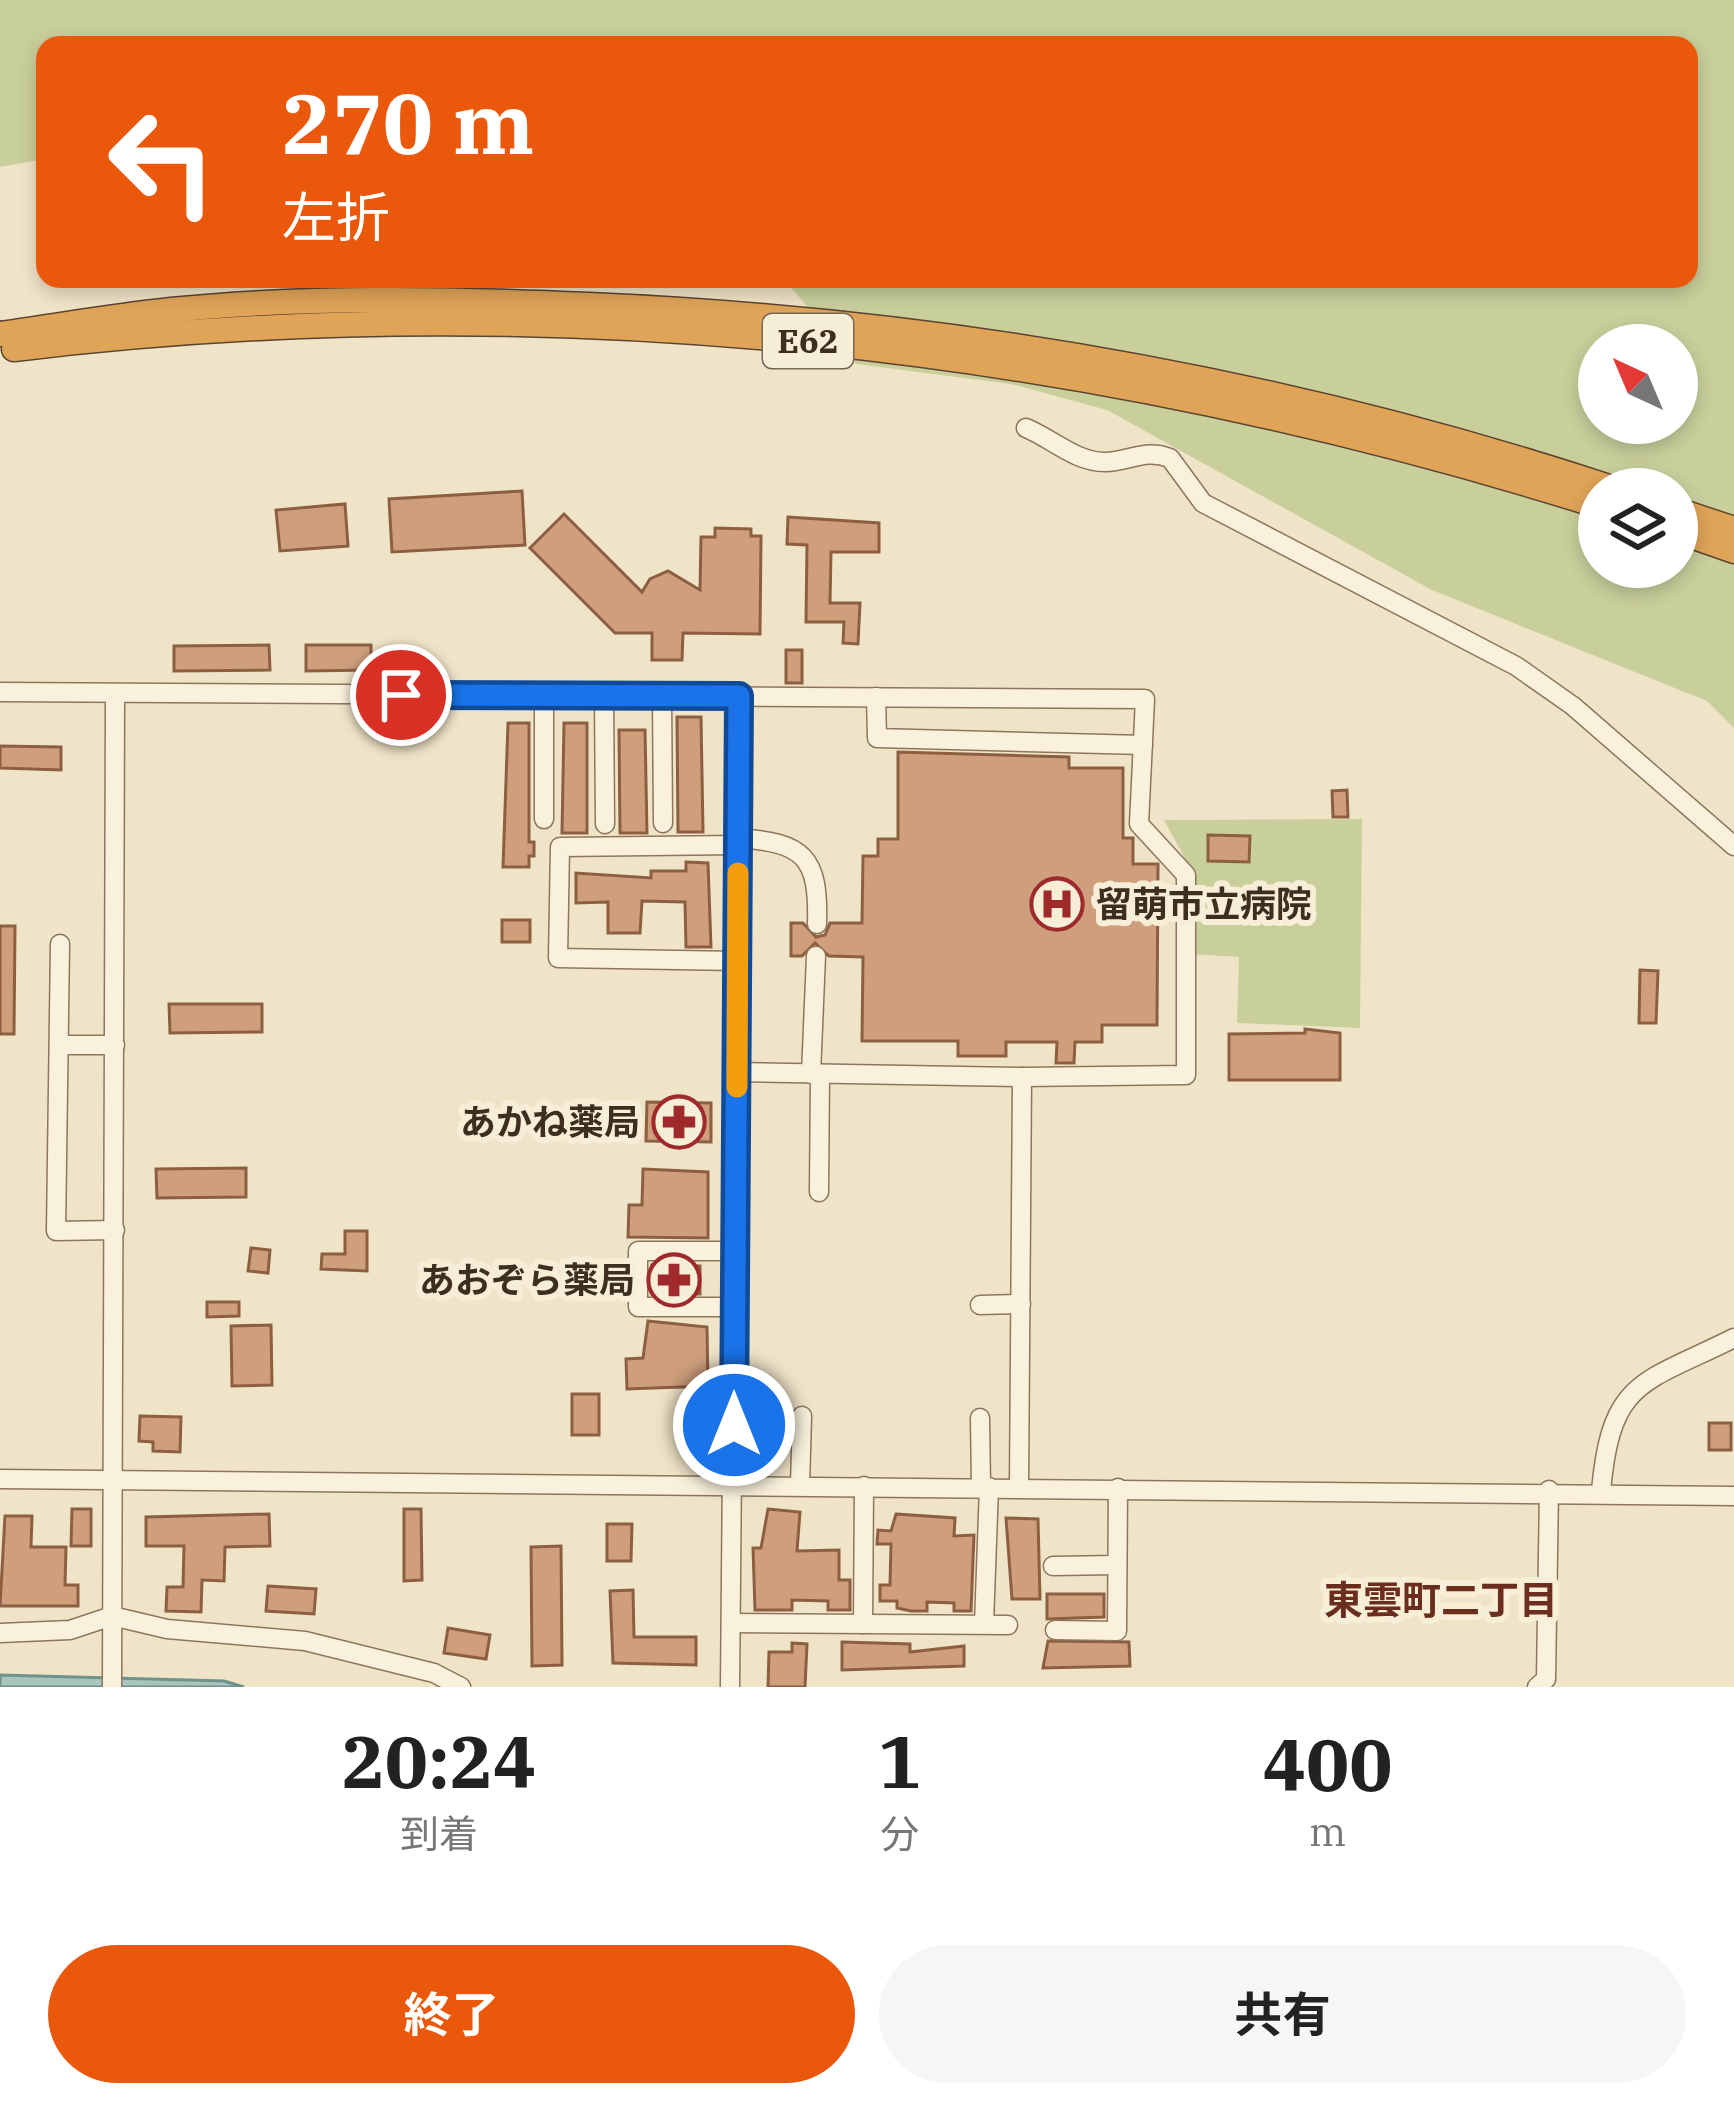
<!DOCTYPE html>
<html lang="ja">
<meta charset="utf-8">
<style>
body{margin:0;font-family:"IBM Plex Serif","Noto Sans JP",serif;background:#f6f6f6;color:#222;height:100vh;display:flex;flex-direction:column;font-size:45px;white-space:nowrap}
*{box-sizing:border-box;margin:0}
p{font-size:39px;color:#767676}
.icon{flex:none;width:66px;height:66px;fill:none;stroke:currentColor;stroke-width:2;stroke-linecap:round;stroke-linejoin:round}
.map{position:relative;height:1687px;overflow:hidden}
.drawer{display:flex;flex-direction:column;background:#fff;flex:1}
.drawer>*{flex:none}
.top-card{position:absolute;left:36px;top:36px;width:1662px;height:252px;border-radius:24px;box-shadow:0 6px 18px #0003;background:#ea580c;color:#fff;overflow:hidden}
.needle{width:78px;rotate:316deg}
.buttons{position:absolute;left:1578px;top:324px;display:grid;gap:24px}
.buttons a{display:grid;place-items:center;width:120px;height:120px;border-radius:50%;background:#fff;box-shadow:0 6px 18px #0003;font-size:60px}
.pin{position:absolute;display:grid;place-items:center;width:102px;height:102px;color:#fff;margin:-51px;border:6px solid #fff;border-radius:50%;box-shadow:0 3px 12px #0007}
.me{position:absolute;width:132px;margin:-66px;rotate:0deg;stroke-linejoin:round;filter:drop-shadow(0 0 9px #0008)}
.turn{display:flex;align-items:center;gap:42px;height:252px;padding:0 48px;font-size:54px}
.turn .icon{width:156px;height:156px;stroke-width:2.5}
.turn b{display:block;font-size:84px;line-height:102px}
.eta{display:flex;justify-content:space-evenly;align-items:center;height:204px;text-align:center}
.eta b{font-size:72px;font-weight:700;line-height:84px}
.action{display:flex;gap:24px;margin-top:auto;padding:24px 48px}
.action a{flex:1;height:138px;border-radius:72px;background:#ea580c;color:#fff;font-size:48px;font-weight:700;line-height:138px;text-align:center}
.action a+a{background:#f6f6f6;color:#222}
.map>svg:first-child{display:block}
.green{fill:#c9cf9b;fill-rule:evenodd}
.water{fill:#a9c4bc;stroke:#6f938a;stroke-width:3}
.building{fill:#cf9f7d;stroke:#8d5f41;stroke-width:3}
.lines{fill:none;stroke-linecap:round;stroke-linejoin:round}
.minor-casing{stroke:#8d765c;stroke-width:21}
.highway-casing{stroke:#5b4430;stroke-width:27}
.minor{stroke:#faf1dc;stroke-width:18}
.highway{stroke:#e0a458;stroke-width:24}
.route-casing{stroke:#114b97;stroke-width:30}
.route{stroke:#1a73e8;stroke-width:21}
.slow{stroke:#f59e0b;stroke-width:21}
.labels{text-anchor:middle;stroke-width:12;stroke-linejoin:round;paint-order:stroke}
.shield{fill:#f7eed8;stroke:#756857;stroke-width:3}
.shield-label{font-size:33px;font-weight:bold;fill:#3d2e20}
.poi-label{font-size:36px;font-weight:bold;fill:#3d2e20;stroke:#f7eed8;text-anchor:end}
.neighbourhood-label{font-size:39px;font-weight:bold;fill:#6b2e1e;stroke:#f7eed8}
</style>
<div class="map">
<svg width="1734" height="1687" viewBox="0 0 1734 1687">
<rect width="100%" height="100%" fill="#f0e4c8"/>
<g class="green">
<path d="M0 0H1734V728L1707 701 1432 590 1107 410 1011 384 856 364 784 279H1689V45H45V159L0 167ZM1599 345H1677V423H1599ZM1599 489H1677V567H1599Z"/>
<polygon points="1362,819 1360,1028 1237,1023 1239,957 1192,954 1194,875 1164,820"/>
</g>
<polygon class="water" points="0,1675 224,1681 244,1687 0,1687"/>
<g class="building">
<polygon points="522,491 525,545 392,552 389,499"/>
<polygon points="345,504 348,546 280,551 276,510"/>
<polygon points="564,514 642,592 650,579 668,571 700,590 701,537 715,537 715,528 751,529 751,536 761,536 760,634 683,633 682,660 652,660 652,633 615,633 530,548"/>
<polygon points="788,517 879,523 879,552 831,552 830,603 860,603 858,644 843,643 844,622 806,622 807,545 787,544"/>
<polygon points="269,645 270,670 174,671 174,646"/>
<polygon points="306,645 371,645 371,670 306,671"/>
<rect x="786" y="650" width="16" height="33"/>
<polygon points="677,717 701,717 703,832 678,832"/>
<polygon points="508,723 529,723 529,842 534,842 534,856 529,856 529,867 503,867"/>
<polygon points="564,723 587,723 587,833 562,833"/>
<polygon points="619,730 645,730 647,833 620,833"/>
<polygon points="0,746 61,747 61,770 0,768"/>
<polygon points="898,752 1069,757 1069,768 1123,768 1123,838 1133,838 1133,864 1158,864 1157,1025 1102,1025 1102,1042 1075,1042 1074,1063 1056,1063 1057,1042 1006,1042 1006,1056 958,1056 958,1041 862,1041 863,957 829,956 815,943 802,956 791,956 791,923 803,923 816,937 825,935 830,923 862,923 863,856 878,856 878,839 898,839"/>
<polygon points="1347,790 1348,817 1333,817 1332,791"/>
<polygon points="1208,835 1250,836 1249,862 1208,861"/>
<polygon points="686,862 708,863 711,947 686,947 685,902 642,901 640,933 608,933 608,902 576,903 576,873 651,878 651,871 686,871"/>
<rect x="502" y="920" width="28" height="22"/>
<polygon points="0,926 15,926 14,1034 0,1034"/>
<polygon points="1640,970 1658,971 1656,1023 1639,1023"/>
<polygon points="169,1004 262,1004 262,1032 170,1033"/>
<polygon points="1305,1029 1340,1033 1340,1080 1229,1080 1229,1034 1305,1033"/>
<polygon points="647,1102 711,1103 711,1142 646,1141"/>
<polygon points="246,1168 246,1197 157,1198 156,1169"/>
<polygon points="643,1169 708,1172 708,1238 628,1237 629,1205 642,1205"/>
<polygon points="345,1231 367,1231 367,1271 321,1269 322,1254 345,1254"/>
<polygon points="251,1248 270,1250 268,1273 248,1271"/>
<polygon points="652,1265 700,1266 700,1294 652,1294"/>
<polygon points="207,1302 239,1302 239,1316 207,1317"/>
<polygon points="648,1321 707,1327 708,1386 627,1389 626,1359 643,1358"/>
<polygon points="271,1325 272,1385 232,1386 231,1326"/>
<rect x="572" y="1394" width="27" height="41"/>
<polygon points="140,1416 181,1417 180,1452 153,1451 153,1442 139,1441"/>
<rect x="1709" y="1423" width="22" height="27"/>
<polygon points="72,1509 91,1509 91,1546 71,1546"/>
<polygon points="404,1509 421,1509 422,1580 404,1581"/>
<polygon points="768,1509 800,1512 797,1551 839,1550 839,1580 850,1580 850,1610 828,1610 828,1601 792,1600 792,1610 755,1610 753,1548 761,1548"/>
<polygon points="269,1514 270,1546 225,1547 224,1581 202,1580 201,1612 166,1611 167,1587 183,1587 184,1546 146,1546 146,1517"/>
<polygon points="896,1514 955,1518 954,1536 974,1535 971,1611 954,1611 954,1603 927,1602 927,1611 911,1611 897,1608 897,1601 880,1601 880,1585 890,1585 891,1544 877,1544 878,1530 891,1531"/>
<polygon points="5,1516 32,1516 31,1547 66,1547 65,1585 78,1585 78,1606 0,1606"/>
<polygon points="1006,1518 1038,1519 1040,1599 1012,1599"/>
<polygon points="607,1524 632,1524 631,1561 607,1561"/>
<polygon points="561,1546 562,1665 532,1666 531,1547"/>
<polygon points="268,1586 316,1589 314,1614 266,1611"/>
<polygon points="633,1590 634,1637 696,1637 696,1665 613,1663 610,1591"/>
<polygon points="1047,1594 1104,1594 1104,1617 1047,1619"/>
<polygon points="448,1628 490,1635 486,1659 444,1653"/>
<polygon points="1048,1641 1129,1642 1130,1666 1043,1668"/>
<polygon points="842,1642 910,1644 910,1652 964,1646 964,1666 842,1670"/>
<polygon points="792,1643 807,1644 805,1687 768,1687 769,1652 792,1652"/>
</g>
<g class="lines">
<g class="minor-casing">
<g id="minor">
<path d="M1026 428C1051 438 1075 462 1105 462 1129 462 1145 448 1170 458L1203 503 1516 666 1573 706 1734 846"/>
<polyline points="0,692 1145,699 1139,824 1186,875 1186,1075 1022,1077"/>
<polyline points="604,695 605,824"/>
<polyline points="662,695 663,823"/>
<polyline points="876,697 877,738 1143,745"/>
<polyline points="544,819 544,695"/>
<path d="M738 838C804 843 819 856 817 924"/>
<polyline points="60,944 56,1231 115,1230"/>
<polyline points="737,961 558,958 560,847 738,845"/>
<polyline points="59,1045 115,1045"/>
<polyline points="737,1072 1022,1077 1019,1487"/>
<polyline points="811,1074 816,956"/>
<polyline points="819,1192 820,1074"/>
<polyline points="980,1305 1021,1304"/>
<polyline points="735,1307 638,1307 638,1251 736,1251"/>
<polyline points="980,1418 981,1487"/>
<polyline points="0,1479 1734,1496"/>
<polyline points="800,1486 802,1416"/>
<path d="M1601 1491C1611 1379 1642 1384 1734 1338"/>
<polyline points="1053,1566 1117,1565"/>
<polyline points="731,1623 1008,1625"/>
<polyline points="863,1624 864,1486"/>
<polyline points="984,1624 989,1487"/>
<polyline points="1055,1630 1117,1631 1118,1488"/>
<polyline points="0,1633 70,1630 112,1616 167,1629 305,1641 434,1673 461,1687"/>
<polyline points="112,1687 115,694"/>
<polyline points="730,1687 739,696"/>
<polyline points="1537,1687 1546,1679 1549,1490"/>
</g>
</g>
<g class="highway-casing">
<g id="highway">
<path d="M0 334C57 326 114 316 171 310 310 296 450 299 589 305 937 320 1283 379 1615 489"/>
<path d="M14 349C550 284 1085 344 1599 506"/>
<polyline points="1677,510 1734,529"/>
<polyline points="1677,531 1734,551"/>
</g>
</g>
<use href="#minor" class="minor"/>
<use href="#highway" class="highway"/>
</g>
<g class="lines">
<g class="route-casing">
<polyline id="route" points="401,695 739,696 734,1425"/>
</g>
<use href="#route" class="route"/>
<polyline class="slow" points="737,1087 738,873"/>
</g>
<defs>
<g id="hospital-ring" transform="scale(2.7)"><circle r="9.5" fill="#f7eed8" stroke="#9e2a2b" stroke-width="1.5"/><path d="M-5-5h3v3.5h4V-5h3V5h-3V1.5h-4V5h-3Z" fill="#9e2a2b"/></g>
<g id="pharmacy-ring" transform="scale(2.7)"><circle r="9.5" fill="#f7eed8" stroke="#9e2a2b" stroke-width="1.5"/><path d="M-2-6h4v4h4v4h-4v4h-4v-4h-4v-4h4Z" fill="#9e2a2b"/></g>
</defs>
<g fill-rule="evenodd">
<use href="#hospital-ring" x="1057" y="904"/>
<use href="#pharmacy-ring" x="679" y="1122"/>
<use href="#pharmacy-ring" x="674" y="1280"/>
</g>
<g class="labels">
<rect class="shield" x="763" y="314" width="90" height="54" rx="9"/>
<g class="shield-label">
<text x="808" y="353">E62</text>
</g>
<g class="poi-label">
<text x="1096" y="917" text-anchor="start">留萌市立病院</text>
<text x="640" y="1135">あかね薬局</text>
<text x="635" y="1293">あおぞら薬局</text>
</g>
<g class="neighbourhood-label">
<text x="1441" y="1614">東雲町二丁目</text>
</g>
</g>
</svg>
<div class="buttons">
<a><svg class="needle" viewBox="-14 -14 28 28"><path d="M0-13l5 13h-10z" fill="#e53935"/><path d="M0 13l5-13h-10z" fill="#767676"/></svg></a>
<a><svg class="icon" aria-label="layers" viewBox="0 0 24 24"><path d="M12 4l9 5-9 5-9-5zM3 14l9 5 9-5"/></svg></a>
</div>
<div class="pin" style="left:401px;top:695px;background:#d93025"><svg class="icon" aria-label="arrive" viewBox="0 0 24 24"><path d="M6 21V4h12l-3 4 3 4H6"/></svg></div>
<svg class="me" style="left:734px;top:1425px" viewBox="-20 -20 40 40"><circle r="17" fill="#1a73e8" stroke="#fff" stroke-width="3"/><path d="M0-11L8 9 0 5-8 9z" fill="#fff"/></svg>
<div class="top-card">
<div class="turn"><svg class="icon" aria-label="left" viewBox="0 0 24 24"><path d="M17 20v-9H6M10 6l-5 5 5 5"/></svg><div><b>270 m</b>左折</div></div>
</div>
</div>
<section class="drawer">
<div class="eta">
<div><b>20:24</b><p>到着</p></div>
<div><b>1</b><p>分</p></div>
<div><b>400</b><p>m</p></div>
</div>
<div class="action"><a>終了</a><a>共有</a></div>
</section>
